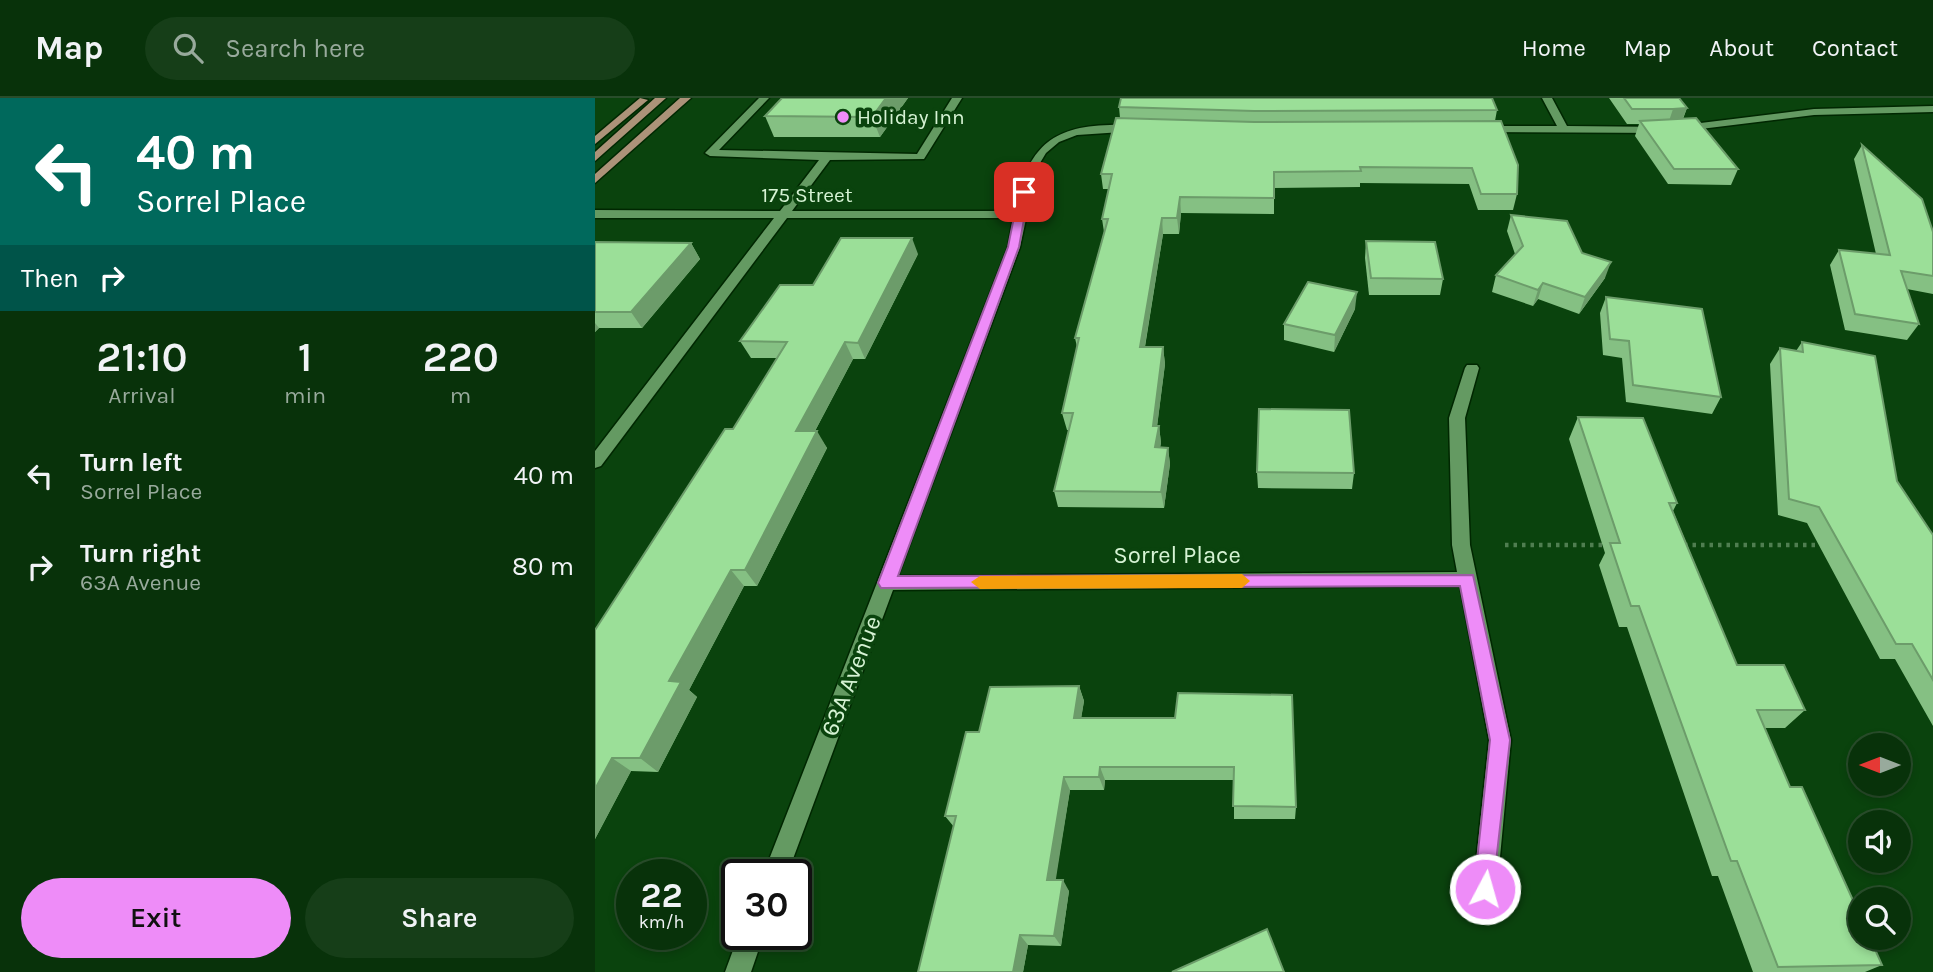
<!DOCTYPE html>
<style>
body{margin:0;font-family:Karla,sans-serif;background:#163e18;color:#f1f3f6;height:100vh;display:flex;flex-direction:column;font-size:26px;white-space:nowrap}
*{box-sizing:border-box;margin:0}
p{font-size:23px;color:#98aa9c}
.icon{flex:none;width:38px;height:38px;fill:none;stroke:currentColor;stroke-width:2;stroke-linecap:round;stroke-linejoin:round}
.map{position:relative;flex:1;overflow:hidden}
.side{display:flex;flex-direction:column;background:#08320a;width:595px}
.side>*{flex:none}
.banner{background:#00695c;color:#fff;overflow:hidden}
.needle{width:46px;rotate:270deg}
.controls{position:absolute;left:1253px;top:635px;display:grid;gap:14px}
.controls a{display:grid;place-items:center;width:63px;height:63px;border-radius:50%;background:#08320a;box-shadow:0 4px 10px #0003,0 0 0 2px #294d2b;font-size:35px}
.speed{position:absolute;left:21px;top:761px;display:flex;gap:14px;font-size:35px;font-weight:700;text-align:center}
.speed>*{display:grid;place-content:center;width:91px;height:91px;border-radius:50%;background:#08320a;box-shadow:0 4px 10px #0003,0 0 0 2px #294d2b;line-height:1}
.speed small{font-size:18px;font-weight:400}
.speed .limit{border:4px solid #111;border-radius:10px;background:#fff;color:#111}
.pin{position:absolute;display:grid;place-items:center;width:60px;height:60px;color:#fff;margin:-30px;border-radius:14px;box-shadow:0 4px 10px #0006}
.me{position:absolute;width:77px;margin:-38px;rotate:6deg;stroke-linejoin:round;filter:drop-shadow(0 0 5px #0008)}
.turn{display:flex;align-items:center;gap:24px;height:147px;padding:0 21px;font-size:32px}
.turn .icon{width:91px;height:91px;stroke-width:2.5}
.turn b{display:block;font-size:49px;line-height:60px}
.then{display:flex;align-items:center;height:66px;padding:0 21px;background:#0003;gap:14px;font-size:26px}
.eta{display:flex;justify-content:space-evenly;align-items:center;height:119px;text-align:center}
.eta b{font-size:42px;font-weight:600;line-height:49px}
.cta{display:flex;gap:14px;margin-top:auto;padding:14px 21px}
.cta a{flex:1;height:80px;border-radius:42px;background:#ee8cf8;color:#111;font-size:28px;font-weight:600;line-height:80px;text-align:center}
.cta a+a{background:#163e18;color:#f1f3f6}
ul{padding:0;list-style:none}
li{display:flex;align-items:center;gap:21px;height:91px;padding:0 21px}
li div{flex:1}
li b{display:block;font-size:26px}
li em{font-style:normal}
header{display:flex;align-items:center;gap:42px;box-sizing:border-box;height:98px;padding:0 35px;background:#08320a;border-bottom:2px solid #294d2b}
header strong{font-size:33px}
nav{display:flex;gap:38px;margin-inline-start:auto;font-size:24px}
.search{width:490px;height:63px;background:#163e18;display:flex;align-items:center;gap:18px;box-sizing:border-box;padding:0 24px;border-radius:38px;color:#98aa9c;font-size:26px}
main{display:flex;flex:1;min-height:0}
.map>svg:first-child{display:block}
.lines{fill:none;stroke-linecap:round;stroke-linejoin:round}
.minor-casing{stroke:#002701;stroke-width:3}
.major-casing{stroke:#002701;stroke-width:3}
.path{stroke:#4f7e50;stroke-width:4.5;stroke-dasharray:3.5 5;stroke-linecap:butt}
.minor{fill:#649a62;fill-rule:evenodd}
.major{fill:#ac9379;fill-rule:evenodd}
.wall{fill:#85c083}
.shaded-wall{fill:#6c9c6a}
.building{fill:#9bdf98;stroke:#6c9c6a;stroke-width:2}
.route{fill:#ee8cf8;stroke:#9b5ba1;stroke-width:2}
.slow{fill:#f59e0b}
.poi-dot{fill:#ee8cf8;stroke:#0a430d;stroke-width:2.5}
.labels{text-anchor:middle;stroke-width:7;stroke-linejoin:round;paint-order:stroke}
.far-poi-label{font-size:21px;fill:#d6f3d4;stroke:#0a430d;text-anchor:start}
.far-street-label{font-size:21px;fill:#d6f3d4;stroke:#0a430d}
.street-label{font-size:24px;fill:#d6f3d4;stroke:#0a430d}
</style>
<header>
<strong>Map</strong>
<div class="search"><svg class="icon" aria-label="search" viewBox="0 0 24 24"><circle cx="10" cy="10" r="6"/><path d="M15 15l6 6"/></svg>Search here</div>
<nav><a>Home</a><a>Map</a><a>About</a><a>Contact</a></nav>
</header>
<main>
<section class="side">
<div class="banner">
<div class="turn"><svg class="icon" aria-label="left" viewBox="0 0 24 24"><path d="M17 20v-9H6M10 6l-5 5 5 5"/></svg><div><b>40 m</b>Sorrel Place</div></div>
<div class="then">Then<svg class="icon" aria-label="right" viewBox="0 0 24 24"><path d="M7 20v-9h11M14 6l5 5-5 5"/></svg></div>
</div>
<div class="eta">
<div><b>21:10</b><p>Arrival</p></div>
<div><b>1</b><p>min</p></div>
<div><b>220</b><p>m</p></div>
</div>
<ul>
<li><svg class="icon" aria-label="left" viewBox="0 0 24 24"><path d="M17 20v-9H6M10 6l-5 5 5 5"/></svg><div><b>Turn left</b><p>Sorrel Place</p></div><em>40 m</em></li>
<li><svg class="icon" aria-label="right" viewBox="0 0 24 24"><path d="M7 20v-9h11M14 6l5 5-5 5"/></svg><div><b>Turn right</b><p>63A Avenue</p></div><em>80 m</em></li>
</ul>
<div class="cta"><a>Exit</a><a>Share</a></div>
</section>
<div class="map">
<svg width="1338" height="874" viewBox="0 0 1338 874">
<rect width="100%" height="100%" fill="#0a430d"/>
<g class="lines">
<g class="minor-casing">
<g id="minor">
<path d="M164 0H174L124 52 322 56 357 0H367L329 61 235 62 197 113H419C432 55 451 28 515 27 525 27 539 25 547 30L542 33 482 37 464 44 451 55 442 70 425 149 303 478 862 474 857 447 854 320 870 270 872 267H882L884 270 870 320 875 447 916 642 902 791 898 799 890 803 882 799 878 791 894 642 865 488 298 492 192 777H168L413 149 418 120H192L6 368 0 370V353L179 120H0V112L185 113 224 62 115 58 110 55Z"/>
<polygon points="947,0 957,0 972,28 1073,29 1219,11 1338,8 1338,14 1219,17 1073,35 888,34 883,31 888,28 962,28"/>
<polygon points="144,836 169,836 156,874 130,874"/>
</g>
</g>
<g class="major-casing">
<g id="major">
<polygon points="45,0 53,2 0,46 0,38"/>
<polygon points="60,0 71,0 0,63 0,54"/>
<polygon points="85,0 96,0 0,85 0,76"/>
</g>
</g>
<g class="path">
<polyline points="910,447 1010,447"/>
<polyline points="1089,447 1227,447"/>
</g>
<use href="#minor" class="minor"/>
<use href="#major" class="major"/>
</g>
<g class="wall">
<polygon points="313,0 285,39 179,39 170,18"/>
<polygon points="1014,0 1084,0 1092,10 1088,21 1143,71 1136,87 1073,86 1040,38 1044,26 1032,26"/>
<polygon points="524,9 902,12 900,23 922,96 918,112 883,112 874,86 765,85 765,89 679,90 679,116 586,115 584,136 568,136 550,249 568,249 570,266 562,328 564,328 566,345 565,349 573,350 575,366 569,410 463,409 459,393 474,332 472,332 467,315 482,249 480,240 509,134 507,121 514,91 508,91 506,76 525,20"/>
<polygon points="1267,47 1338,134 1338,196 1312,191 1324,226 1312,242 1250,232 1235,167 1244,152 1281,156 1259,61"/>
<polygon points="916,117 987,155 1010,180 984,216 943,201 938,208 897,194 901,177 920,156 912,133"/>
<polygon points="771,143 848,181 845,197 774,197 770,160"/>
<polygon points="0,144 96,145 105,161 47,230 4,230 0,234"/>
<polygon points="323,156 270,261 258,261 220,333 232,350 162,488 149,488 94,592 102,599 63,674 36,673 0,741 0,532 138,331 182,260 156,260 145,243"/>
<polygon points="1011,199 1126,299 1117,316 1031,304 1027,260 1008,257 1005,215"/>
<polygon points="760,211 739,254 689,242 689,226"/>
<polygon points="1207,244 1338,437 1338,628 1300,561 1285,561 1212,425 1183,417 1175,266 1185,250 1201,253"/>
<polygon points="983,319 1082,405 1078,413 1142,567 1210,612 1190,630 1170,630 1195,689 1287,867 1270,874 1158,874 1123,778 1117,778 1032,529 1024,529 1004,467 1010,455 974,341"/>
<polygon points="662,374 759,375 757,391 663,390"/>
<polygon points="484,588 489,603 486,620 580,620 701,709 700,721 639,721 639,682 510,682 509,692 475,692 460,782 474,793 466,848 433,847 428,874 359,729 350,718 384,634"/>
</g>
<g class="shaded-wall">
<polygon points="291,0 313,0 285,39 277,19"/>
<polygon points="1092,10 1086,25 1073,26 1078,11"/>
<polygon points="585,99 586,115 584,136 582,120"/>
<polygon points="567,120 568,136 547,266 545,249"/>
<polygon points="317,140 323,156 270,261 263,245"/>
<polygon points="96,145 105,161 47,230 36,214"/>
<polygon points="1016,164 1010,180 984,216 990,199"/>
<polygon points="948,185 943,201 938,208 943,192"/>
<polygon points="762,194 760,211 739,254 740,237"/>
<polygon points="0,225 4,230 0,234"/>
<polygon points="250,244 258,261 211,350 201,333"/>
<polygon points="568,249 570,266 560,345 558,328"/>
<polygon points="564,328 566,345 562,366 560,349"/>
<polygon points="222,333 232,350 162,488 150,472"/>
<polygon points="573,350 575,366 569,410 566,394"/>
<polygon points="136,472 149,488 94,592 102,599 63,674 45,660 74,583"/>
<polygon points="484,588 489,603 484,634 479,620"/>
<polygon points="17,660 36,673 0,741 0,691"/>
<polygon points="505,669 510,682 509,692 504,679"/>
<polygon points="469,679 475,692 459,793 452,782"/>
<polygon points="468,782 474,793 466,848 459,838"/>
<polygon points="425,837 433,847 428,874 418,874"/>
</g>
<g class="building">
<polygon points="187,0 291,0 277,19 170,18"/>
<polygon points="526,0 897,0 902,12 659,13 524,9"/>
<polygon points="1029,0 1084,0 1092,10 1078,11 1037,11"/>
<polygon points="521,20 659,24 906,23 923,67 922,96 886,96 877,70 765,69 766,73 679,74 679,100 585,99 582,120 567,120 545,249 568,249 558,328 564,328 560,349 573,350 566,394 459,393 478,315 467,315 484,240 480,240 513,121 507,121 517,76 506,76"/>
<polygon points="1101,20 1143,71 1079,71 1045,23"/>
<polygon points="1267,47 1327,101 1338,134 1338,178 1306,173 1324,226 1260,216 1244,152 1295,157"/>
<polygon points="916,117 972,123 987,155 1016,164 990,199 948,185 943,192 901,177 928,148"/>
<polygon points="246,140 317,140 263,245 250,244 201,333 222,333 150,472 136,472 74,583 86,584 45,660 17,660 0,691 0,532 130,331 138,331 192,244 145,243 185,187 218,187"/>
<polygon points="771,143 840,144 848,181 776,180"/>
<polygon points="0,144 96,145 36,214 0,214"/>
<polygon points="713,184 762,194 740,237 689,226"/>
<polygon points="1011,199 1107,211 1126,299 1038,287 1034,243 1015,241"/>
<polygon points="1207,244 1280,258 1302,383 1338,437 1338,582 1317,546 1301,546 1224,409 1194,401 1185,250 1208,254"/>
<polygon points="664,311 754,312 759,375 662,374"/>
<polygon points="983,319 1048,320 1082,405 1074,405 1142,567 1189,567 1210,612 1162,612 1195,689 1207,689 1265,818 1265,840 1275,840 1287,867 1183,869 1142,763 1136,763 1044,508 1036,508 1015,445 1025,445"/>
<polygon points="484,588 479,620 580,620 583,595 697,597 701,709 638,708 639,669 505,669 504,679 469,679 452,782 468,782 459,838 425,837 418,874 323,874 361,718 350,718 371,634 384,634 395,589"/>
<polygon points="672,831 689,874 577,874"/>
</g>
<polygon class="route" points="429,91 434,94 424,149 303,478 878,477 915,642 897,799 890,802 882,799 879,791 895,642 865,488 286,490 283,485 413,149 424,94"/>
<polygon class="slow" points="647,476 655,483 647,490 385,491 376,484 385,478"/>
<circle class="poi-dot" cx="248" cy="19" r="7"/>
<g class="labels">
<g class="far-poi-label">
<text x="262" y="26">Holiday Inn</text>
</g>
<g class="far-street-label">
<text x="212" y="104">175 Street</text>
</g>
<g class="street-label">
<text x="582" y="465">Sorrel Place</text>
<text transform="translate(256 578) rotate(-69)" y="8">63A Avenue</text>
</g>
</g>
</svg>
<div class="controls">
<a><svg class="needle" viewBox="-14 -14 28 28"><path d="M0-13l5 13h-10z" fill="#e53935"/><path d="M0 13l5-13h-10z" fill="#98aa9c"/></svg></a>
<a><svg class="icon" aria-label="sound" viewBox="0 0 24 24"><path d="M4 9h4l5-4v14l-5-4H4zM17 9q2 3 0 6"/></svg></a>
<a><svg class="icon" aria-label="search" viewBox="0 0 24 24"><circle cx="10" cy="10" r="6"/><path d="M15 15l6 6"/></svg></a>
</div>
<div class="speed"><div>22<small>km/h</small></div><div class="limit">30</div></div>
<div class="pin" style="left:429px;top:94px;background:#d93025"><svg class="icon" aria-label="arrive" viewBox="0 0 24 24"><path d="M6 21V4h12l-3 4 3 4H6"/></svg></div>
<svg class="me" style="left:890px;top:791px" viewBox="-20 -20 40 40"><circle r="17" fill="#ee8cf8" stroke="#fff" stroke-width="3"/><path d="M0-11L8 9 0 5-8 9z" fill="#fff"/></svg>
</div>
</main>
